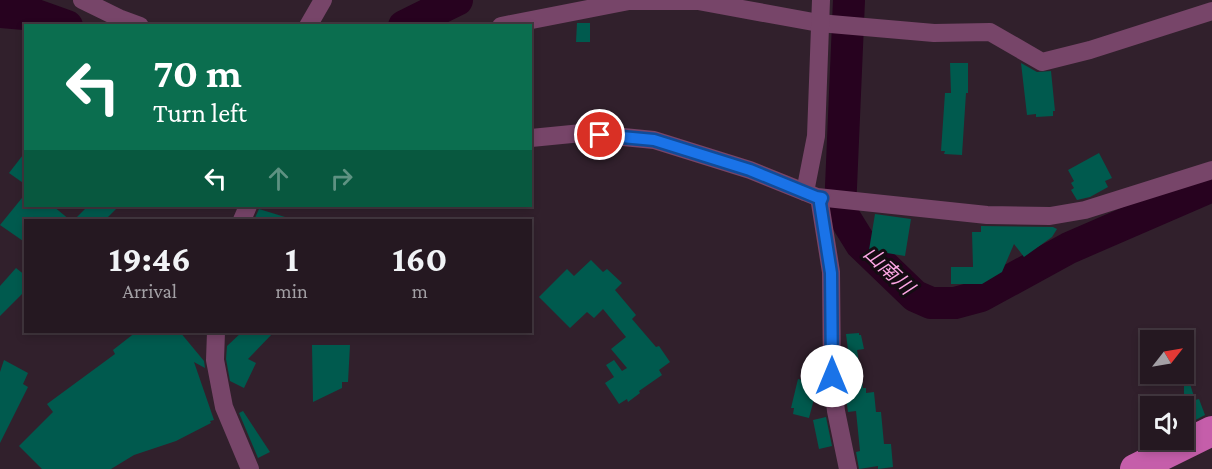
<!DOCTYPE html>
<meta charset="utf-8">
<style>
body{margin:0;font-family:"Crimson Pro","Noto Sans JP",serif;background:#31252e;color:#f1f3f6;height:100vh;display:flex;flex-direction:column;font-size:22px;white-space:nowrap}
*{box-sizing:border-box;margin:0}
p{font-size:20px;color:#a3a0a5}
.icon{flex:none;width:33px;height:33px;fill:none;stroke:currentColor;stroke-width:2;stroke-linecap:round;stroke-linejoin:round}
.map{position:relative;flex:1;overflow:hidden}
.side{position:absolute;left:24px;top:219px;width:508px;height:114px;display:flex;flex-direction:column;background:#251821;border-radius:0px;box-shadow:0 3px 9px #0003,0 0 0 2px #42373f}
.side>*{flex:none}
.guide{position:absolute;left:24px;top:24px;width:508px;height:183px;border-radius:0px;box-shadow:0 3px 9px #0003,0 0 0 2px #42373f;background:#0b6e4f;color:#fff;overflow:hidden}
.needle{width:39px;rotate:59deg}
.controls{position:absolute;left:1140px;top:330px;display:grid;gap:12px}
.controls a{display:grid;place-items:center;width:54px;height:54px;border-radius:0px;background:#251821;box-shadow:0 3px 9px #0003,0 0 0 2px #42373f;font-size:30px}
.pin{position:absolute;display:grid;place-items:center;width:51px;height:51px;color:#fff;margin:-26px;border:3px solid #fff;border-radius:50%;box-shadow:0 2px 6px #0007}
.me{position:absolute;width:66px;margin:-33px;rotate:0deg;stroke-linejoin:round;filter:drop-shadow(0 0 4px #0008)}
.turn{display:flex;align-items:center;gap:21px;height:126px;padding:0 30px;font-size:27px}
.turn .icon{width:78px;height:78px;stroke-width:2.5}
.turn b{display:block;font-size:42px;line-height:51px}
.lanes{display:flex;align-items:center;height:57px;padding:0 30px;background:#0003;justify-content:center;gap:30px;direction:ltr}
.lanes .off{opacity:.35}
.eta{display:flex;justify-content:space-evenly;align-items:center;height:102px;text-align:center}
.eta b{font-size:36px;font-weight:700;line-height:42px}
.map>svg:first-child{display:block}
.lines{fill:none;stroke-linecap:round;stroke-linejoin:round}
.river{stroke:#27021f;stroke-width:32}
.building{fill:#005a4e}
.minor{stroke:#774569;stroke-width:18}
.primary{stroke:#c55eaa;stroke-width:30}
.route-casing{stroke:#114b97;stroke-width:15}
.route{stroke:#1a73e8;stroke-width:10}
.labels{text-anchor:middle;stroke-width:6;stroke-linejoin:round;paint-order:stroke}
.water-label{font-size:20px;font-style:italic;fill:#fca6e3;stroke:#140c12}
</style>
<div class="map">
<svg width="1212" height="469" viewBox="0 0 1212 469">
<rect width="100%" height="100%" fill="#31202c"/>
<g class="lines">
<g class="river">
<polyline points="849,0 840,210 861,244 915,296 931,303 955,303 981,296 1069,248 1212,186"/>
<polyline points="0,12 36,15 67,26"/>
<polyline points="404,26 457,0"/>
</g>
</g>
<g class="building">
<polygon points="577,23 590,23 590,42 576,42"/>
<polygon points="950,63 968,63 968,93 966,93 962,155 944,154 945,151 941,151 945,93 951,93"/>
<polygon points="1021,63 1037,72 1051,71 1055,111 1053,111 1053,116 1036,117 1036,114 1027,115"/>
<polygon points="26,151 26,185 9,173"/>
<polygon points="1099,153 1112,178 1105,181 1108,187 1090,197 1077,200 1071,190 1074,188 1071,183 1074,181 1068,170"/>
<polygon points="26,193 26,206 53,206 70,220 26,220 26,243 0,225"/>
<polygon points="88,206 119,206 105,220 74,220"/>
<polygon points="259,209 285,217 285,220 254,220"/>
<polygon points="875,214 911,219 905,256 869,250"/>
<polygon points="981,226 1053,227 1057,229 1052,237 1024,257 1014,244 1002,272 982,284 951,284 951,267 973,267 972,232 981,232"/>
<polygon points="591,260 603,272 607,269 622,283 615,290 636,315 632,319 656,347 659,346 670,362 659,370 662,375 639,391 640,393 628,402 627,399 619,404 605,383 614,377 606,365 614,360 622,371 627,368 611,349 626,337 603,309 594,318 587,312 570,328 539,297 567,269 574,276"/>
<polygon points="16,268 26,276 26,290 0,316 0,286"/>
<polygon points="136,332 180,332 204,361 205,368 194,362 214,420 210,421 211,423 176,441 134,455 111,469 42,469 19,446 53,412 47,404 115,354 113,350"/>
<polygon points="242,332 274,332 248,359 256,363 244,388 230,381 226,359 227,346"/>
<polygon points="859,333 859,335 861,335 864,349 857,350 863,388 866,388 866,393 874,392 876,412 881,412 884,444 891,444 893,467 878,469 878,466 859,469 856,452 860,451 856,411 848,412 843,376 843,351 848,350 846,334"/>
<polygon points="312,345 350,345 348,382 342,382 342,388 313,402"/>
<polygon points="4,360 28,373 23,384 28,387 0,443 0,372"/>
<polygon points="1187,374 1195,400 1199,399 1205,415 1184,426 1184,375"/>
<polygon points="798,379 818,384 809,418 793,414 794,408 791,408"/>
<polygon points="243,411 270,452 258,458 239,413"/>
<polygon points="826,417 832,446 819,449 813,420"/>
</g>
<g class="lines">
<g class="minor">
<polyline points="82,0 121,19 140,26"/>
<polyline points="308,26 323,0"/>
<polyline points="501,26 629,1 698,1 819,23 934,33 990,32 1042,62 1090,50 1212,11"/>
<polyline points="531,138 582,133 654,140 750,170 817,197 987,215 1050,216 1085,210 1212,170"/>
<polyline points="805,192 816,136 821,0"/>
<polyline points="822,198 820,203 831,272 832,377 836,411 848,469"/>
<polyline points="242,220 248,206"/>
<polyline points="216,332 215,360 224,407 250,469"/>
</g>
<polyline class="primary" points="1135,469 1212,431"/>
</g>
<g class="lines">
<g class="route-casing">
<polyline id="route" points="600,135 654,140 750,170 816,197 822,198 820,203 831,273 832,376"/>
</g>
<use href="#route" class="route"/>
</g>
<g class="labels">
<g class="water-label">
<text transform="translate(889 270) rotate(43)" y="7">山南川</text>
</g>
</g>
</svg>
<div class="controls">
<a><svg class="needle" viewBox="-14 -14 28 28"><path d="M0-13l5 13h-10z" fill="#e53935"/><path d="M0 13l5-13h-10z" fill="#a3a0a5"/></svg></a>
<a><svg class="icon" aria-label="sound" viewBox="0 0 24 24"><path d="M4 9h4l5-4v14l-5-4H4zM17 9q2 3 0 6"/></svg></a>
</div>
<div class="pin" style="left:600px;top:135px;background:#d93025"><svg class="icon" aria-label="arrive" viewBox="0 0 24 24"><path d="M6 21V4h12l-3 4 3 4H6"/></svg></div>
<svg class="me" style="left:832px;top:376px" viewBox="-20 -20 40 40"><circle r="19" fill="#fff"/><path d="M0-13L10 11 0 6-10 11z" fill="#1a73e8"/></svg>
<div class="guide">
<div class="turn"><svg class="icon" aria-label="left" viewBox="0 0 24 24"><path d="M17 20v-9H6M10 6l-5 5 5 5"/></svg><div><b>70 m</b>Turn left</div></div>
<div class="lanes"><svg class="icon" aria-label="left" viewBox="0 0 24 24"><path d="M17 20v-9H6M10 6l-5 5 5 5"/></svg><svg class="icon off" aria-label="ahead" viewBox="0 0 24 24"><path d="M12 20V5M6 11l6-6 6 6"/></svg><svg class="icon off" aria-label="right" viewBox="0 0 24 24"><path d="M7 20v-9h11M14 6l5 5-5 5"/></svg></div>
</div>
<section class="side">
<div class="eta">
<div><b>19:46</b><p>Arrival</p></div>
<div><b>1</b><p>min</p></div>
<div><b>160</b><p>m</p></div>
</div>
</section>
</div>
